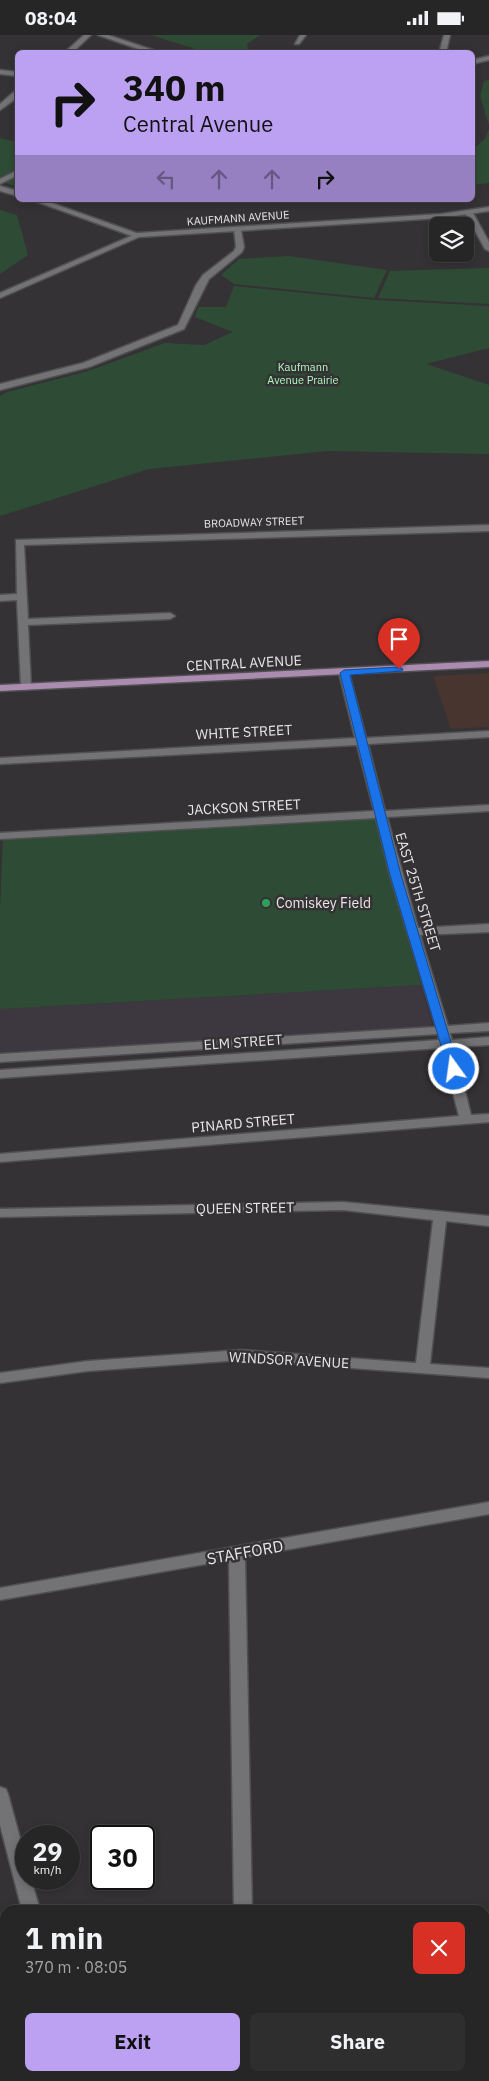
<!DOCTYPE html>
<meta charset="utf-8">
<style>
body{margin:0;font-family:"IBM Plex Sans",sans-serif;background:#2f2e2f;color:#f1f3f6;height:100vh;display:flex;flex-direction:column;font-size:19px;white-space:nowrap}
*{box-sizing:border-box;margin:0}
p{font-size:16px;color:#a4a5a7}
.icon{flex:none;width:28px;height:28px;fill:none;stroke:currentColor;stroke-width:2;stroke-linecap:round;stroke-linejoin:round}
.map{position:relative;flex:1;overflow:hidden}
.drawer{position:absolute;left:0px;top:1870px;width:490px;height:176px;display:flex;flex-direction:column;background:#272627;border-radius:15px 15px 0 0;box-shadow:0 2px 8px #0003,0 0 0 1px #434344}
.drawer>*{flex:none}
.guide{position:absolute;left:15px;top:15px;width:460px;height:152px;border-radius:8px;box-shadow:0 2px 8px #0003,0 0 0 1px #434344;background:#bca0f2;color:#111;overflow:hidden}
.buttons{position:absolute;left:429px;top:182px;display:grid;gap:10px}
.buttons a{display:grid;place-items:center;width:45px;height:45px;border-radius:8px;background:#272627;box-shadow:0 2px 8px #0003,0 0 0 1px #434344;font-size:25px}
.speed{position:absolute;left:15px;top:1790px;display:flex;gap:10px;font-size:25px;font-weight:700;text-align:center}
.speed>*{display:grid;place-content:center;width:65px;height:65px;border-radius:50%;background:#272627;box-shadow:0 2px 8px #0003,0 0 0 1px #434344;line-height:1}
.speed small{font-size:12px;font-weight:400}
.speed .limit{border:2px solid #111;border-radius:8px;background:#fff;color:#111}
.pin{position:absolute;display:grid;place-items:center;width:42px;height:42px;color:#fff;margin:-51px -21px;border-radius:50% 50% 50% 0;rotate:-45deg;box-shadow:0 0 5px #0007}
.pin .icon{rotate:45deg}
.me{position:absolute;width:55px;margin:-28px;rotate:346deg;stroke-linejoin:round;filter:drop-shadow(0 0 4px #0008)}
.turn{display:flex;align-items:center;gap:18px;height:105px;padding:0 25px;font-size:22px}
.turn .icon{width:65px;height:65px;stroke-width:2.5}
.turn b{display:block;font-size:35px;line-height:42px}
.lanes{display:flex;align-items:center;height:48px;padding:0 25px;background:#0003;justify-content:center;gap:25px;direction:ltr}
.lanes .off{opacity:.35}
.round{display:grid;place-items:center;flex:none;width:52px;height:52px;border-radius:8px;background:#2f2e2f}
.summary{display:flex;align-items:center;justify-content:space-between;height:85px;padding:0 25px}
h1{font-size:30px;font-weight:700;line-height:38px}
.primary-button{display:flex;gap:10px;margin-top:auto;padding:10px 25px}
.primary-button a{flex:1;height:58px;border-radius:8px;background:#bca0f2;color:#111;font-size:20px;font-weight:700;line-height:58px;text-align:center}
.primary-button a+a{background:#2f2e2f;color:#f1f3f6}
.status{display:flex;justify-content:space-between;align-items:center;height:35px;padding:0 25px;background:#272627;direction:ltr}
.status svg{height:14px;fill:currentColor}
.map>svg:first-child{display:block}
.built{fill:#3d3840}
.education{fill:#49352f}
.green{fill:#2e4c35}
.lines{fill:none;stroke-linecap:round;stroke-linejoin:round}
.street-casing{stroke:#504f51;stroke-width:3}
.secondary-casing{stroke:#504f51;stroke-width:3}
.primary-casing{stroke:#504f51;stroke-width:3}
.street{fill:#737274;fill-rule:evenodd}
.secondary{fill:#737274;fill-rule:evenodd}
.primary{fill:#ab8bb0;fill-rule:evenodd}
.route{fill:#1a73e8;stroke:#114b97}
.leisure-dot{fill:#2e9e5b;stroke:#343234;stroke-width:2}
.labels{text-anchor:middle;stroke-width:5;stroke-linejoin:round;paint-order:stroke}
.far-street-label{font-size:11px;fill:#e7e6e7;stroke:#343234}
.far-park-label{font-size:11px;fill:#aef9be;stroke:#343234}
.street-label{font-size:14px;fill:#e7e6e7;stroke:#343234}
.poi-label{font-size:14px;fill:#e7e6e7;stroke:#343234;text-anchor:start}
.near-street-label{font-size:16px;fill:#e7e6e7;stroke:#343234}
</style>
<div class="status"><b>08:04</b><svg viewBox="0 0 49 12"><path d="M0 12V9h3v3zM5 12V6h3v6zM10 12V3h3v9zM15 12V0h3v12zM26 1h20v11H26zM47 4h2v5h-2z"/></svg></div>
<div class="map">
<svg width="489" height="2046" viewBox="0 0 489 2046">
<rect width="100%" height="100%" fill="#343234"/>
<polygon class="built" points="421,950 432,989 427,993 0,1019 0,974"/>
<polygon class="education" points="489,638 489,692 451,694 433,641"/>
<g class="green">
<polygon points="151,0 260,0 247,9 249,17 205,17"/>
<polygon points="489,45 489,90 480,61 484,46"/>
<polygon points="489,94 489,148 473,150 473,114 485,104"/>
<polygon points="0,103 17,107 17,151 0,147"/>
<polygon points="0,175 17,180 28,220 0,239"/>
<polygon points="289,221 387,235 374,263 234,249 221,240 239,224"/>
<polygon points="489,233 489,269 378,263 390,236"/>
<polygon points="234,251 375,265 489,271 489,313 426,329 489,350 489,419 328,416 149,434 0,481 0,361 7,357 85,337 165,308 204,310 233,297 195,282 198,272 226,272"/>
<polygon points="380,780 412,889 404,890 421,950 0,974 0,875 3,801"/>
</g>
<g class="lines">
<g class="street-casing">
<g id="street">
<polygon points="84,0 91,0 72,18 64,18"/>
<polygon points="98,0 108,0 162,18 150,18"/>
<polygon points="300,0 306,0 299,9 295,9"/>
<polygon points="444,0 450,0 446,18 439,18"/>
<polygon points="489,21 489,25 472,29 472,25"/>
<polygon points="0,35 18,37 18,41 0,39"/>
<polygon points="15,56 18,56 18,62 0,75 0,69"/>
<polygon points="18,135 18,140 0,149 0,144"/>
<polygon points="0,151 18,156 18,161 0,156"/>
<polygon points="32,165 43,165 142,200 135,202"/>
<polygon points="466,176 473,178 489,207 489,216 485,214 465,178"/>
<polygon points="234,193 241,195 244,212 242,217 209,244 184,294 89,332 0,355 0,349 83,328 178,290 196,250 203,240 234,216 236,212"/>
<polygon points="489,490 489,496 24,510 28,584 170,578 175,581 170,584 28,590 31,652 26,655 21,652 17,565 0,566 0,560 17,559 16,505"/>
<polygon points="344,635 349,638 366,703 489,696 489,702 368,709 385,776 489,770 489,776 387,782 418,893 489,889 489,897 420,900 448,991 489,988 489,996 450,998 452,1005 489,1002 489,1010 454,1012 471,1080 489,1079 489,1087 0,1127 0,1119 459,1081 441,1013 0,1043 0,1035 439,1005 438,999 0,1027 0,1019 436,992 390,840 376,783 0,804 0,798 374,776 357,710 0,729 0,723 355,703 339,638"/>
<polygon points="343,1167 489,1181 489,1191 446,1186 430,1329 489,1333 489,1343 241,1325 88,1336 0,1348 0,1338 88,1326 241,1315 416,1328 433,1185 343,1175 0,1182 0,1174"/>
<polygon points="489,1467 489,1479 245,1522 252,1875 234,1875 229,1525 0,1565 0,1553"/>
<polygon points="0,1752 6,1754 8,1759 26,1825 26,1844 31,1844 40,1875 22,1875 0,1790"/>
<polygon points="161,2041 181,2041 183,2046 163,2046"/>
<polygon points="193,2041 211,2041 209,2046 191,2046"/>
</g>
</g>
<g class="secondary-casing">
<polygon id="secondary" points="489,172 489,176 441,183 139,202 0,263 0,258 138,198 441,179"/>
</g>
<g class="primary-casing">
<polygon id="primary" points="489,626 489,632 0,656 0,650"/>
</g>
<use href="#street" class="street"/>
<use href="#secondary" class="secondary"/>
<use href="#primary" class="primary"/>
</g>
<polygon class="route" points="399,632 403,634 402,636 350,640 401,840 459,1034 454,1037 448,1034 390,840 340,638 344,635"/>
<circle class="leisure-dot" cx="266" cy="868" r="5"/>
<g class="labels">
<g class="far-street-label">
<text transform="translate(238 183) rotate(-4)" y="4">KAUFMANN AVENUE</text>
<text transform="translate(254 487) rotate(-2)" y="4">BROADWAY STREET</text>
</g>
<g class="far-park-label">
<text x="303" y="336">Kaufmann<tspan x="303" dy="13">Avenue Prairie</tspan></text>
</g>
<g class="street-label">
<text transform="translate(244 628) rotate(-3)" y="5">CENTRAL AVENUE</text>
<text transform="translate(244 697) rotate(-3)" y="5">WHITE STREET</text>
<text transform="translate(244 772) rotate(-3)" y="5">JACKSON STREET</text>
<text transform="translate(418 857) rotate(73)" y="5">EAST 25TH STREET</text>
<text transform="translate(243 1007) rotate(-4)" y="5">ELM STREET</text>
<text transform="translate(243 1088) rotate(-5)" y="5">PINARD STREET</text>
<text transform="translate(245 1173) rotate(-1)" y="5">QUEEN STREET</text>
<text transform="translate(289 1325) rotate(3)" y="5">WINDSOR AVENUE</text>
</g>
<g class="poi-label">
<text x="276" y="873">Comiskey Field</text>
</g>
<g class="near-street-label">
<text transform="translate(245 1517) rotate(-10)" y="6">STAFFORD</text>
</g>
</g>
</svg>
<div class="buttons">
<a><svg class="icon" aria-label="layers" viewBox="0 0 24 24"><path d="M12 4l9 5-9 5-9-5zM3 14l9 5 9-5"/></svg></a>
</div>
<div class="speed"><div>29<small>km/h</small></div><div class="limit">30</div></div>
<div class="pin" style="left:399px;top:634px;background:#d93025"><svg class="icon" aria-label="arrive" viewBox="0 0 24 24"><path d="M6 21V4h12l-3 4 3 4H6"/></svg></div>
<svg class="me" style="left:454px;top:1034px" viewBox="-20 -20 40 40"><circle r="17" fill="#1a73e8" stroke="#fff" stroke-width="3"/><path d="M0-11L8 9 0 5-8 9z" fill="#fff"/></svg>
<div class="guide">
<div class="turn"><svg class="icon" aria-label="right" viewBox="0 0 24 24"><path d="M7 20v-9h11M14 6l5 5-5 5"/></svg><div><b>340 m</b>Central Avenue</div></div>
<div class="lanes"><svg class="icon off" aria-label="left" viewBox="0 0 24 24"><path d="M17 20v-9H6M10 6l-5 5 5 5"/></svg><svg class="icon off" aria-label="ahead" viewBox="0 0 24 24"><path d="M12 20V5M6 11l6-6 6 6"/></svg><svg class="icon off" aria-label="ahead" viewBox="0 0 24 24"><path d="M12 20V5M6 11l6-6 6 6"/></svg><svg class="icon" aria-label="right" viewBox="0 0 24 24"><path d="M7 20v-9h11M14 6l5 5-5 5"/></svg></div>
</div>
<section class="drawer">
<div class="summary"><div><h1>1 min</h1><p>370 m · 08:05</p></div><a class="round" style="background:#d93025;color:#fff"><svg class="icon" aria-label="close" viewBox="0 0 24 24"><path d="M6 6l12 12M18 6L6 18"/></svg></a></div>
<div class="primary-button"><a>Exit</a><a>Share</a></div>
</section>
</div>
